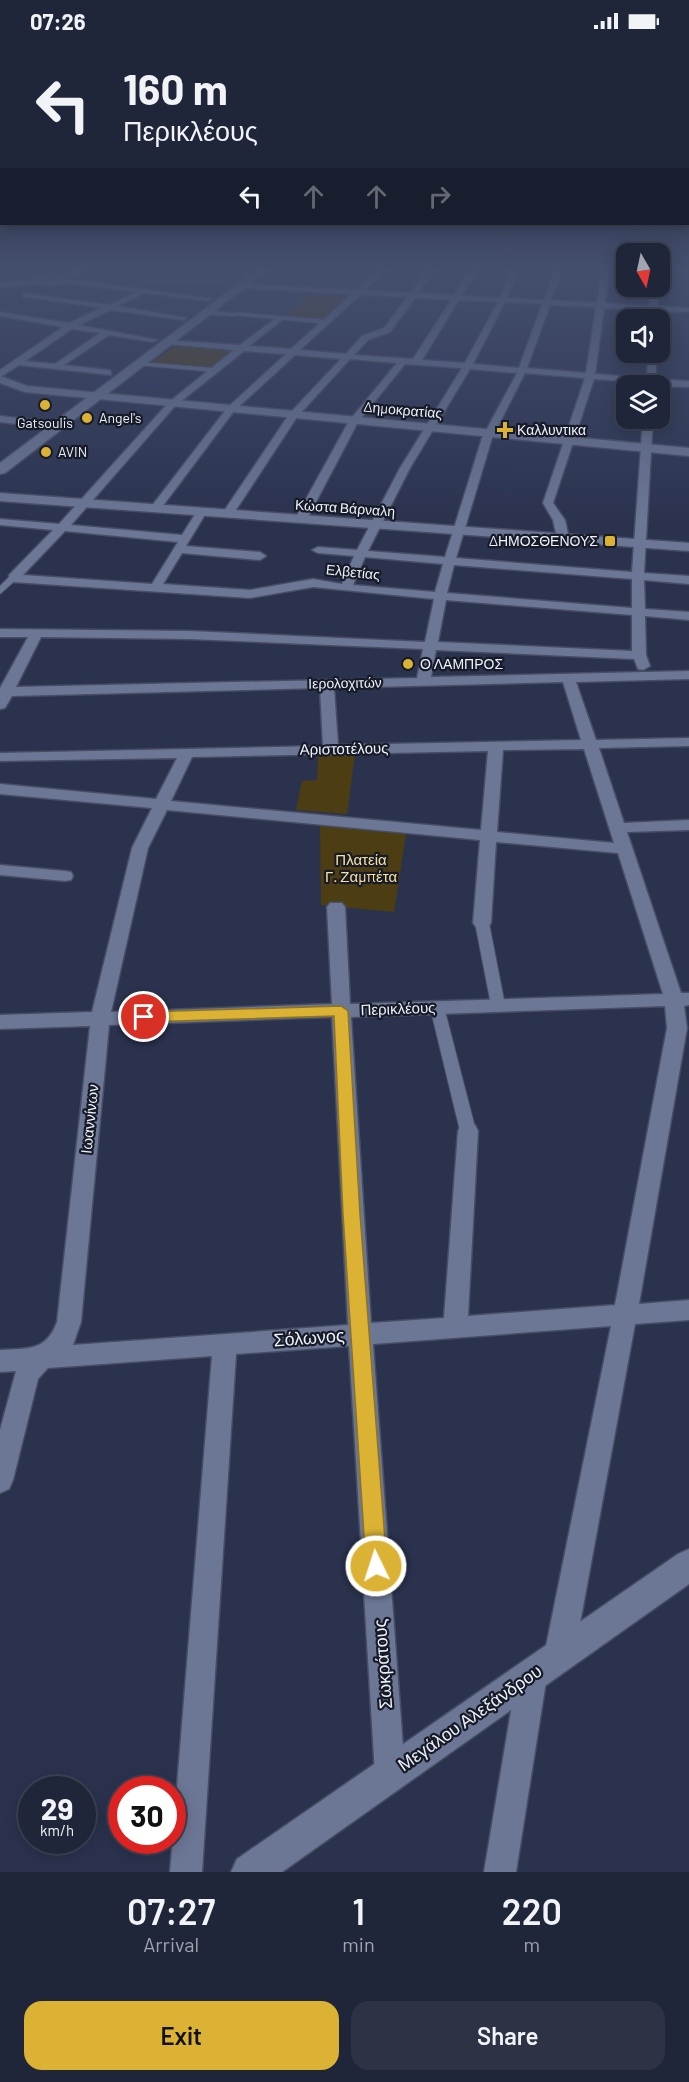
<!DOCTYPE html>
<meta charset="utf-8">
<style>
body{margin:0;font-family:Barlow,sans-serif;background:#2d3245;color:#f1f3f6;height:100vh;display:flex;flex-direction:column;font-size:22px;white-space:nowrap}
*{box-sizing:border-box;margin:0}
p{font-size:20px;color:#a2a5af}
.icon{flex:none;width:33px;height:33px;fill:none;stroke:currentColor;stroke-width:2;stroke-linecap:round;stroke-linejoin:round}
.map{position:relative;height:1830px;overflow:hidden}
.side{display:flex;flex-direction:column;background:#20263a;flex:1}
.side>*{flex:none}
.guide{position:absolute;left:0px;top:0px;width:690px;height:183px;box-shadow:0 3px 15px #0003,0 0 0 2px #3d4354;background:#20263a;color:#f1f3f6;overflow:hidden}
.needle{width:39px;rotate:171deg}
.tools{position:absolute;left:616px;top:201px;display:grid;gap:12px}
.tools a{display:grid;place-items:center;width:54px;height:54px;border-radius:12px;background:#20263a;box-shadow:0 3px 15px #0003,0 0 0 2px #3d4354;font-size:30px}
.speed{position:absolute;left:18px;top:1734px;display:flex;gap:12px;font-size:30px;font-weight:700;text-align:center}
.speed>*{display:grid;place-content:center;width:78px;height:78px;border-radius:50%;background:#20263a;box-shadow:0 3px 15px #0003,0 0 0 2px #3d4354;line-height:1}
.speed small{font-size:15px;font-weight:400}
.speed .limit{border:9px solid #d22;background:#fff;color:#111}
.pin{position:absolute;display:grid;place-items:center;width:51px;height:51px;color:#fff;margin:-26px;border:3px solid #fff;border-radius:50%;box-shadow:0 2px 6px #0007}
.me{position:absolute;width:66px;margin:-33px;rotate:356deg;stroke-linejoin:round;filter:drop-shadow(0 0 4px #0008)}
.turn{display:flex;align-items:center;gap:21px;height:126px;padding:0 24px;font-size:27px}
.turn .icon{width:78px;height:78px;stroke-width:2.5}
.turn b{display:block;font-size:42px;line-height:51px}
.lanes{display:flex;align-items:center;height:57px;padding:0 24px;background:#0003;justify-content:center;gap:30px;direction:ltr}
.lanes .off{opacity:.35}
.eta{display:flex;justify-content:space-evenly;align-items:center;height:102px;text-align:center}
.eta b{font-size:36px;font-weight:600;line-height:42px}
.button{display:flex;gap:12px;margin-top:auto;padding:12px 24px}
.button a{flex:1;height:69px;border-radius:18px;background:#dbb233;color:#111;font-size:24px;font-weight:600;line-height:69px;text-align:center}
.button a+a{background:#2d3245;color:#f1f3f6}
.status{display:flex;justify-content:space-between;align-items:center;height:42px;padding:0 30px;background:#20263a;direction:ltr}
.status svg{height:16px;fill:currentColor}
.map>svg:first-child{display:block}
.green{fill:#4c3e12}
.lines{fill:none;stroke-linecap:round;stroke-linejoin:round}
.pedestrian-casing{stroke:#474d63;stroke-width:2}
.minor-casing{stroke:#474d63;stroke-width:3}
.tertiary-casing{stroke:#474d63;stroke-width:3}
.secondary-casing{stroke:#474d63;stroke-width:3}
.pedestrian{fill:#6c7796;fill-rule:evenodd}
.minor{fill:#6c7796;fill-rule:evenodd}
.tertiary{fill:#6c7796;fill-rule:evenodd}
.secondary{fill:#6c7796;fill-rule:evenodd}
.route{fill:#dbb233;stroke:#8e7421;stroke-width:1.5}
.poi-dot{fill:#dbb233;stroke:#171b27;stroke-width:2}
.labels{text-anchor:middle;stroke-width:4.5;stroke-linejoin:round;paint-order:stroke}
.far-street-label{font-size:14px;fill:#edf1fc;stroke:#171b27}
.far-poi-label{font-size:14px;fill:#edf1fc;stroke:#171b27;text-anchor:start}
.street-label{font-size:15px;fill:#edf1fc;stroke:#171b27}
.park-label{font-size:15px;fill:#f9e09c;stroke:#171b27}
.near-street-label{font-size:18px;fill:#edf1fc;stroke:#171b27}
</style>
<div class="status"><b>07:26</b><svg viewBox="0 0 49 12"><path d="M0 12V9h3v3zM5 12V6h3v6zM10 12V3h3v9zM15 12V0h3v12zM26 1h20v11H26zM47 4h2v5h-2z"/></svg></div>
<div class="map">
<svg width="689" height="1830" viewBox="0 0 689 1830">
<rect width="100%" height="100%" fill="#2a324e"/>
<g class="green">
<polygon points="310,250 350,252 322,277 286,274"/>
<polygon points="175,304 234,309 210,330 148,324"/>
<polygon points="355,712 347,772 296,768 302,739 317,738 318,713"/>
<polygon points="320,783 406,792 394,870 321,863"/>
</g>
<g class="lines">
<g class="pedestrian-casing">
<g id="pedestrian">
<polygon points="234,270 328,278 331,280 328,282 232,273"/>
<polygon points="138,320 214,326 217,328 214,330 136,323"/>
<polygon points="10,534 18,536 0,552 0,544"/>
<polygon points="482,877 489,881 505,963 498,968 491,963 475,881"/>
<polygon points="437,960 444,965 476,1089 474,1093 468,1095 462,1093 460,1089 430,965"/>
</g>
</g>
<g class="minor-casing">
<g id="minor">
<polygon points="0,227 10,227 0,230"/>
<path d="M80 227H91L70 235V237L212 257 208 259 145 251 118 264 187 276 183 278 111 268 79 283 157 298 153 300 109 293 64 323 108 328 111 329V333L19 323 0 335V328L63 285 0 274V270L69 281 101 266 26 255H23V251L109 263 136 250 65 241 52 244 38 242 0 245V241L32 238 51 232 61 234ZM51 236 60 238 42 239ZM72 287 100 291 55 322 25 319Z"/>
<path d="M380 227H388L365 248 411 251 428 227H436L418 251 454 253 470 227H478L461 254 500 256 510 227H518L507 256 544 258 555 227H563L551 258 597 261 602 227H610L605 261 649 264 651 244H659L657 264 689 266V270L657 269 655 278 648 276 649 268 604 266 595 332 647 336 648 310H656V337L689 339V345L647 344V341L594 337 553 461 565 478 569 496 563 499 557 496 553 478 543 461 585 336 525 331 492 396 456 516 632 530 643 376H653L644 531 689 534V542L644 538 645 567 689 570V578L645 574 646 613 650 624 643 628 638 627 634 617 436 608 431 635 689 629V637L576 640 596 698 689 696V704L599 706 624 781 689 778V788L627 790 681 951H689V963L684 964 687 986 639 1262 689 1258V1278L635 1282 574 1614 569 1624 559 1629 549 1624 544 1614 611 1284 373 1302 405 1732 401 1743 390 1747 379 1743 375 1732 349 1304 236 1312 202 1830H170L212 1314 48 1326 38 1337 13 1438 9 1447 0 1451V1388L16 1329 0 1330V1308C27 1306 46 1310 57 1280L90 984 0 987V973L92 970 132 806 152 766 0 752V742L156 757 177 716 0 719V711L323 704 320 646 12 654 5 666 0 667V646L28 595H0V587L189 589 425 600 434 557 313 545 250 556 13 540 9 539V533L53 488 0 483V477L59 482 169 360 234 308 167 302 163 300 164 298 240 303 279 274 283 276 282 278 249 304 291 307 352 252 241 246 238 242 357 248ZM360 253 407 255 384 286 362 294 346 312 300 308ZM415 256 451 258 413 317 354 313 368 298 390 290ZM459 258 498 260 465 321 422 318ZM505 260 542 262 519 326 473 322ZM550 263 596 265 586 331 527 326ZM244 309 286 312 228 365 151 465V469H159L234 369 295 313 341 317 290 371 222 472 224 474H232L297 375 350 317 397 321 349 379 295 477 297 479 301 480 307 477 358 380 405 322 462 326 400 426 357 508 318 505 312 508 318 511 354 514 342 542 313 537 250 548 163 542 182 511 260 518 266 514 260 510 186 504 206 471 201 468 197 469 182 493 71 483 175 364ZM470 327 517 331 482 396 445 515 368 509 410 426ZM65 489 178 500 152 542 23 533ZM365 515 443 522 435 550 353 543ZM454 523 632 537V566L447 551ZM446 558 632 573V609L438 600ZM41 595 189 597 423 607 417 636 16 645ZM563 640 581 698 338 703 334 646ZM584 707 614 801 497 790 503 708ZM488 709 481 788 171 759 192 715ZM167 768 480 798 473 881 476 885H488L491 881 496 800 618 811 663 952 350 962 345 865 342 861H330L327 865 332 962 111 970 148 806ZM665 964 667 986 615 1263 468 1274 478 1089 475 1083 468 1081 461 1083 458 1089 444 1276 371 1281 351 975ZM332 975 348 1283 73 1303 81 1280 109 983Z"/>
<polygon points="660,227 689,227 689,230 661,229"/>
<polygon points="207,268 238,272 234,274 204,272 204,268"/>
<polygon points="0,374 41,379 46,382 41,385 0,380"/>
<polygon points="0,823 65,829 71,830 73,834 71,838 65,839 0,833"/>
<polygon points="532,1618 542,1623 547,1633 516,1830 484,1830 517,1633 522,1623"/>
</g>
</g>
<g class="tertiary-casing">
<g id="tertiary">
<polygon points="0,334 27,344 689,406 689,414 25,350 0,341"/>
<polygon points="0,451 689,501 689,509 0,459"/>
<polygon points="689,1507 689,1542 282,1830 231,1830 237,1817 678,1512"/>
</g>
</g>
<g class="secondary-casing">
<polygon id="secondary" points="258,227 269,227 5,431 0,432 0,421"/>
</g>
<use href="#pedestrian" class="pedestrian"/>
<use href="#minor" class="minor"/>
<use href="#tertiary" class="tertiary"/>
<use href="#secondary" class="secondary"/>
</g>
<linearGradient id="sky" x2="0" y2="1"><stop stop-color="#171c2b"/><stop offset="0.47" stop-color="#444f6e"/><stop offset="1" stop-color="#444f6e" stop-opacity="0"/></linearGradient>
<rect width="689" height="483" fill="url(#sky)"/>
<polygon class="route" points="341,964 348,969 360,1172 387,1524 384,1531 376,1534 369,1531 366,1524 343,1172 334,974 144,980 136,975 144,970"/>
<g class="poi-dot">
<circle cx="45" cy="363" r="6"/>
<circle cx="87" cy="376" r="6"/>
<path d="M502 379h6v6h6v6h-6v6h-6v-6h-6v-6h6z"/>
<circle cx="46" cy="410" r="6"/>
<rect x="604" y="493" width="12" height="12" rx="3"/>
<circle cx="408" cy="622" r="6"/>
</g>
<g class="labels">
<g class="far-street-label">
<text transform="translate(403 368) rotate(5)" y="5">Δημοκρατίας</text>
<text transform="translate(345 466) rotate(4)" y="5">Κώστα Βάρναλη</text>
<text transform="translate(353 530) rotate(6)" y="5">Ελβετίας</text>
<text transform="translate(345 641) rotate(-1)" y="5">Ιερολοχιτών</text>
</g>
<g class="far-poi-label">
<text x="99" y="381">Angel's</text>
<text x="45" y="386" text-anchor="middle">Gatsoulis</text>
<text x="517" y="393">Καλλυντικα</text>
<text x="58" y="415">AVIN</text>
<text x="598" y="504" text-anchor="end">ΔΗΜΟΣΘΕΝΟΥΣ</text>
<text x="420" y="627">Ο ΛΑΜΠΡΟΣ</text>
</g>
<g class="street-label">
<text transform="translate(344 707) rotate(-1)" y="5">Αριστοτέλους</text>
<text transform="translate(398 967) rotate(-2)" y="5">Περικλέους</text>
<text transform="translate(90 1077) rotate(-84)" y="5">Ιωαννίνων</text>
</g>
<g class="park-label">
<text x="361" y="823">Πλατεία<tspan x="361" dy="17">Γ. Ζαμπέτα</tspan></text>
</g>
<g class="near-street-label">
<text transform="translate(309 1296) rotate(-4)" y="6">Σόλωνος</text>
<text transform="translate(383 1622) rotate(-94)" y="6">Σωκράτους</text>
<text transform="translate(470 1676) rotate(-35)" y="6">Μεγάλου Αλεξάνδρου</text>
</g>
</g>
</svg>
<div class="tools">
<a><svg class="needle" viewBox="-14 -14 28 28"><path d="M0-13l5 13h-10z" fill="#e53935"/><path d="M0 13l5-13h-10z" fill="#a2a5af"/></svg></a>
<a><svg class="icon" aria-label="sound" viewBox="0 0 24 24"><path d="M4 9h4l5-4v14l-5-4H4zM17 9q2 3 0 6"/></svg></a>
<a><svg class="icon" aria-label="layers" viewBox="0 0 24 24"><path d="M12 4l9 5-9 5-9-5zM3 14l9 5 9-5"/></svg></a>
</div>
<div class="speed"><div>29<small>km/h</small></div><div class="limit">30</div></div>
<div class="pin" style="left:144px;top:975px;background:#d93025"><svg class="icon" aria-label="arrive" viewBox="0 0 24 24"><path d="M6 21V4h12l-3 4 3 4H6"/></svg></div>
<svg class="me" style="left:376px;top:1524px" viewBox="-20 -20 40 40"><circle r="17" fill="#dbb233" stroke="#fff" stroke-width="3"/><path d="M0-11L8 9 0 5-8 9z" fill="#fff"/></svg>
<div class="guide">
<div class="turn"><svg class="icon" aria-label="left" viewBox="0 0 24 24"><path d="M17 20v-9H6M10 6l-5 5 5 5"/></svg><div><b>160 m</b>Περικλέους</div></div>
<div class="lanes"><svg class="icon" aria-label="left" viewBox="0 0 24 24"><path d="M17 20v-9H6M10 6l-5 5 5 5"/></svg><svg class="icon off" aria-label="ahead" viewBox="0 0 24 24"><path d="M12 20V5M6 11l6-6 6 6"/></svg><svg class="icon off" aria-label="ahead" viewBox="0 0 24 24"><path d="M12 20V5M6 11l6-6 6 6"/></svg><svg class="icon off" aria-label="right" viewBox="0 0 24 24"><path d="M7 20v-9h11M14 6l5 5-5 5"/></svg></div>
</div>
</div>
<section class="side">
<div class="eta">
<div><b>07:27</b><p>Arrival</p></div>
<div><b>1</b><p>min</p></div>
<div><b>220</b><p>m</p></div>
</div>
<div class="button"><a>Exit</a><a>Share</a></div>
</section>
